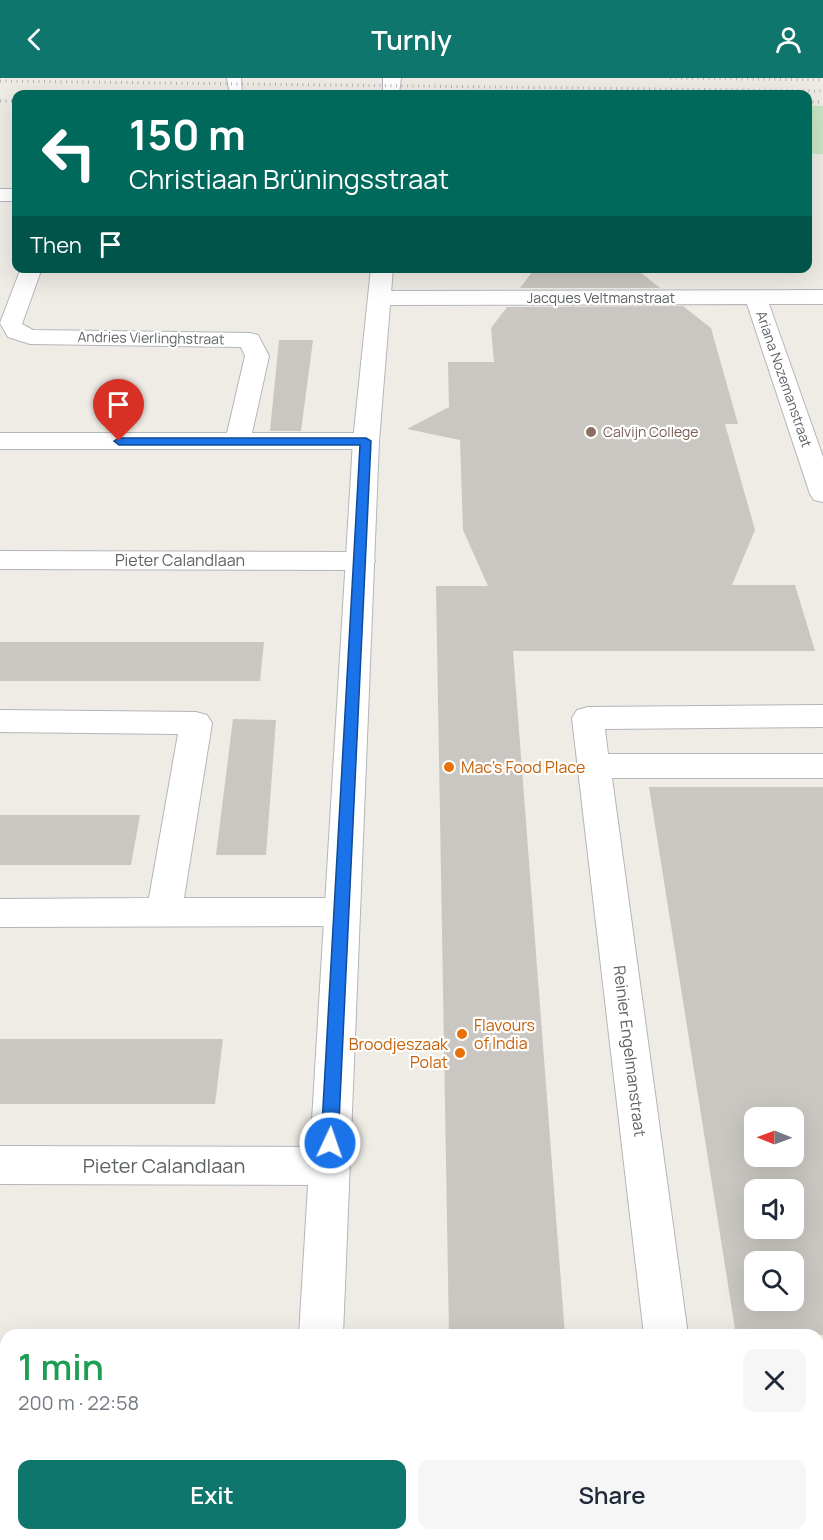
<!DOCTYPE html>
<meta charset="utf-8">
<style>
body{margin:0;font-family:Manrope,sans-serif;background:#f6f6f7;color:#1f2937;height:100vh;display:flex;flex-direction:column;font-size:22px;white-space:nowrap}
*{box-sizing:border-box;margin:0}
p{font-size:20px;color:#747a83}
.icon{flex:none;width:33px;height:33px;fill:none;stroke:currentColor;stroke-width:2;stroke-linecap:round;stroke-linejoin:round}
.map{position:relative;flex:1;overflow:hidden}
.sheet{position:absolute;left:0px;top:1251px;width:824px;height:212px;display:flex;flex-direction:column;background:#fff;border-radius:18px 18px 0 0;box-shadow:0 6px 24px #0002}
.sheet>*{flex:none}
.hud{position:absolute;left:12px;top:12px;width:800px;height:183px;border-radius:12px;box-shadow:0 6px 24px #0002;background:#00695c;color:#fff;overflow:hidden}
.needle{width:39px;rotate:271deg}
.buttons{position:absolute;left:744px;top:1029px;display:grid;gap:12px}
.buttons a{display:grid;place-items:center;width:60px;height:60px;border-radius:12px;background:#fff;box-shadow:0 6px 24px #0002;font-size:30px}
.pin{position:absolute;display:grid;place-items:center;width:51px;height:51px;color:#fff;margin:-62px -26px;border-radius:50% 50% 50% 0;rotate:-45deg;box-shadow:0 0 6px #0007}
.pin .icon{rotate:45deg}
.me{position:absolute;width:66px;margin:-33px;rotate:3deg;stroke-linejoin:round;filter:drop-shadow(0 0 4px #0008)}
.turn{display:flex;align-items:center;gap:21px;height:126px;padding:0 18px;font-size:27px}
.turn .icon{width:78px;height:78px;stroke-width:2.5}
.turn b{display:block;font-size:42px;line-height:51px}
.then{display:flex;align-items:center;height:57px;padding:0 18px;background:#0003;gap:12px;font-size:22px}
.round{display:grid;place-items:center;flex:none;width:63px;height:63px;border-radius:12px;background:#f6f6f7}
.headline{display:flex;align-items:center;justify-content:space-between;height:102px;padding:0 18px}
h1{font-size:36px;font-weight:600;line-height:45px;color:#1e9e55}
.button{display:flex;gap:12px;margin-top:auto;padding:12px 18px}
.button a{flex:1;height:69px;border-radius:12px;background:#0f766e;color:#fff;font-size:24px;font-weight:600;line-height:69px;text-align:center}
.button a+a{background:#f6f6f7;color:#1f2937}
header{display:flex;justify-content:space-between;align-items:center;height:78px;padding:0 18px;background:#0f766e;color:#fff;font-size:27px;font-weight:600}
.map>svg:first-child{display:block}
.green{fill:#c7e5c3}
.building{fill:#cac7c2;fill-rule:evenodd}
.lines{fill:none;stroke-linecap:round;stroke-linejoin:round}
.lane-casing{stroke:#b3b6ba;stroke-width:2}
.street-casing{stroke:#b3b6ba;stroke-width:2}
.secondary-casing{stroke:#b2b6ba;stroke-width:2}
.lane{fill:#fff;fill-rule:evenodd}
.street{fill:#fff;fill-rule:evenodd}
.secondary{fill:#fff;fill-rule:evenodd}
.rail{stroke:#b4b5b5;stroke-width:3;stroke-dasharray:1 4.5;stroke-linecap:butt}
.route{fill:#1a73e8;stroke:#114b97;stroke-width:1.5}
.education-dot{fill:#8d6e63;stroke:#fff;stroke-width:2}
.food-dot{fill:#e8710a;stroke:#fff;stroke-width:2}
.labels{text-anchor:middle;stroke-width:4.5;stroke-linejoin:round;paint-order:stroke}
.far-street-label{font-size:14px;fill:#5d6265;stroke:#fff}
.far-education-label{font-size:14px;fill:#785e54;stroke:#fff;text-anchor:start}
.street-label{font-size:16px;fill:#5d6265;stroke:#fff}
.food-label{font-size:16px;fill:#c56008;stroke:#fff;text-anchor:start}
.near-street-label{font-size:20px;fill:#5d6265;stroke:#fff}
</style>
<header><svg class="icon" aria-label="back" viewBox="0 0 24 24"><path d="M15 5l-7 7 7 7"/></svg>Turnly<svg class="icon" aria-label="person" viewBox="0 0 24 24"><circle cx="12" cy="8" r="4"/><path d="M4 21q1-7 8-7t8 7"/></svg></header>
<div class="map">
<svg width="823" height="1462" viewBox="0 0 823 1462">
<rect width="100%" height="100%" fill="#efece6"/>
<rect class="green" x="807" y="28" width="16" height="48"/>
<g class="building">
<polygon points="535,190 635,190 660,210 520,210"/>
<polygon points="683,228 711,250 738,346 725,346 755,452 732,507 795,507 815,573 513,573 565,1257 449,1257 436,508 488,508 463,452 460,362 407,351 449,329 448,284 494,284 491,250 507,229"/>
<polygon points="279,262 313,262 301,353 270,353"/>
<polygon points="0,564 264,564 260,603 0,603"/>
<polygon points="233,641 276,642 266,777 216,777"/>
<path d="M649 709H823V1257H736ZM754 1040H794V1078H754ZM754 1112H794V1150H754ZM754 1184H794V1222H754Z"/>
<polygon points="0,737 140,737 131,787 0,787"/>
<polygon points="0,961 223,961 215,1026 0,1026"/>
</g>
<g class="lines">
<g class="lane-casing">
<polygon id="lane" points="227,0 241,0 242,16 230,16"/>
</g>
<g class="street-casing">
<g id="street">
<rect x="0" y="111" width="16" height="12"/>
<polygon points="21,190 42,190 22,246 33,252 250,255 258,257 269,278 252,355 366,355 375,358 379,363 375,368 366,371 0,371 0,355 227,355 245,278 241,269 30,266 8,259 0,245"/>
<polygon points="823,212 823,226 769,226 823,379 823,424 814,422 810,416 747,226 379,227 371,225 368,220 371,215 379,213"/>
<polygon points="0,473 361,474 371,477 375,483 371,489 361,492 0,491"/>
<polygon points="823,627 823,649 605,651 608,676 823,676 823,700 612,700 688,1257 644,1257 572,640 577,632 588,629"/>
<polygon points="0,632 196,634 207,637 212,645 184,820 341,820 353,824 359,834 353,844 341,848 0,849 0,821 149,820 178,656 0,654"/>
<polygon points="0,1068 329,1069 343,1074 349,1088 343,1102 329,1107 0,1106"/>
<rect x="0" y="1405" width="6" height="48"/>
<polygon points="818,1436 823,1436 823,1462 683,1462 685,1456 818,1456"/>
<rect x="54" y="1456" width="48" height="6"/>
</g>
</g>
<g class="secondary-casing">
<g id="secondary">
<polygon points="383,0 401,0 399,16 383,16"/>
<polygon points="371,190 393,190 379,363 343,1257 299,1257 353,363"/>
<rect x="289" y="1456" width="48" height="6"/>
</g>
</g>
<use href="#lane" class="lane"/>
<use href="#street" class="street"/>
<use href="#secondary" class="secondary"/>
<g class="rail">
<polyline points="670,0 823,2"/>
<polyline points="0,3 823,13"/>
<polyline points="0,23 16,23"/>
<polyline points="807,24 823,24"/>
</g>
</g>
<polygon class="route" points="366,360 371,363 338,1065 336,1071 330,1073 324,1071 321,1065 360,367 119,367 114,363 119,360"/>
<circle class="education-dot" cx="591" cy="354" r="6"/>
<g class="food-dot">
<circle cx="449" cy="689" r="6"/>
<circle cx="462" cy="956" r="6"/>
<circle cx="460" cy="975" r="6"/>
</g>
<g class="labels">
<g class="far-street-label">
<text x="601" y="225">Jacques Veltmanstraat</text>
<text transform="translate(151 260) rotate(1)" y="5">Andries Vierlinghstraat</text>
<text transform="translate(784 301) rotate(71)" y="5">Ariana Nozemanstraat</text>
</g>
<g class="far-education-label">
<text x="603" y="359">Calvijn College</text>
</g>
<g class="street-label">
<text x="180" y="488">Pieter Calandlaan</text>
<text transform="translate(630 973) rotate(83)" y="6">Reinier Engelmanstraat</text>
</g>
<g class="food-label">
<text x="461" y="695">Mac's Food Place</text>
<text x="474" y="953">Flavours<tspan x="474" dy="18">of India</tspan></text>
<text x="448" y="972" text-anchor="end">Broodjeszaak<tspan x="448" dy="18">Polat</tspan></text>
</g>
<g class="near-street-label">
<text x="164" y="1095">Pieter Calandlaan</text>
</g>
</g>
</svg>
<div class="buttons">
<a><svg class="needle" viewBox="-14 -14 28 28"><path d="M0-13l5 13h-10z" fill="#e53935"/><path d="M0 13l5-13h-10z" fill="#747a83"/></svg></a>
<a><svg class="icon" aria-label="sound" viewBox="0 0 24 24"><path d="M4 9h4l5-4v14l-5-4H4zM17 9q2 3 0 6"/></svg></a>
<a><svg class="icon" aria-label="search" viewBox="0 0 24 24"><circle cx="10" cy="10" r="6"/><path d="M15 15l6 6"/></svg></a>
</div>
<div class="pin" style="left:119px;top:363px;background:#d93025"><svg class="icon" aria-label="arrive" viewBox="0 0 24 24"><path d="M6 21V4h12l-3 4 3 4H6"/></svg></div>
<svg class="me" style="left:330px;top:1065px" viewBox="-20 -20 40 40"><circle r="17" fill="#1a73e8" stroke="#fff" stroke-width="3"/><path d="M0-11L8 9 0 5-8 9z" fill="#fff"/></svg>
<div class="hud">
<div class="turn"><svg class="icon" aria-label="left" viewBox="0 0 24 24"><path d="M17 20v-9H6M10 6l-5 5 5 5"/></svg><div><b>150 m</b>Christiaan Brüningsstraat</div></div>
<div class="then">Then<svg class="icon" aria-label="arrive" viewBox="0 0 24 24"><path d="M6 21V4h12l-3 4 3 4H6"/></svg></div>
</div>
<section class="sheet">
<div class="headline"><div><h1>1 min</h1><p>200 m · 22:58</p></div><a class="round"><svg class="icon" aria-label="close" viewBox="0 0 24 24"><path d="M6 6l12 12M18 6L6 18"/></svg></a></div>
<div class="button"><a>Exit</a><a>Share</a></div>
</section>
</div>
